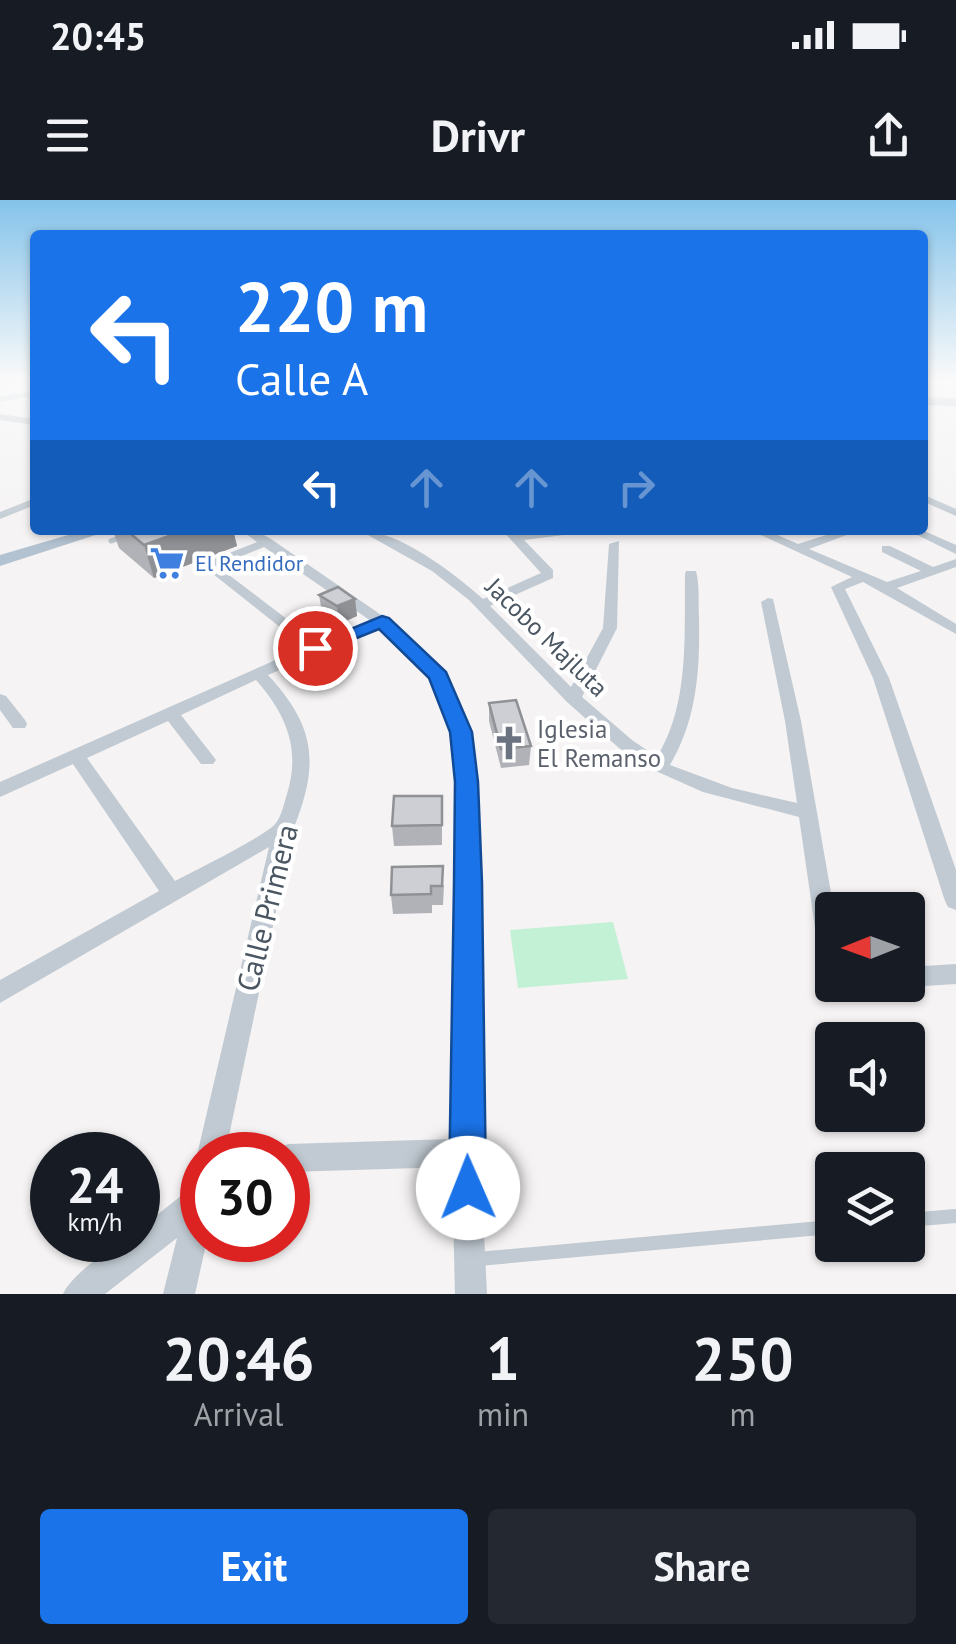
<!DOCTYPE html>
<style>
body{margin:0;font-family:"PT Sans",sans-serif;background:#242831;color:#f1f3f6;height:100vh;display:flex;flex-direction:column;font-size:38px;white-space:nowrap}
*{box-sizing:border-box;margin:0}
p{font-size:32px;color:#9ea1a6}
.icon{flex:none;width:55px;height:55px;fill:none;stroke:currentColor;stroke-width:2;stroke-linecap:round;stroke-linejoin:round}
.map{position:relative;height:1094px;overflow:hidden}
.sheet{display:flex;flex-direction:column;background:#171b24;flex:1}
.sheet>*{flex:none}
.top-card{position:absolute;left:30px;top:30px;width:898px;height:305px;border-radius:10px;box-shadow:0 2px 8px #0004;background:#1a73e8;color:#fff;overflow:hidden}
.needle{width:65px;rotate:269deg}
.fabs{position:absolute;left:815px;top:692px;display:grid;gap:20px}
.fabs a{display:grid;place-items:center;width:110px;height:110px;border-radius:10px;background:#171b24;box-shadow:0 2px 8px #0004;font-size:50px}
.speed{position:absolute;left:30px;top:932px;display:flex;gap:20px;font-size:50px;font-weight:700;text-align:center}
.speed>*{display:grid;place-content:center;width:130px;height:130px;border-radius:50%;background:#171b24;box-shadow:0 2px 8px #0004;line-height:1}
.speed small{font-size:25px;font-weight:400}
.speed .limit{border:15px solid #d22;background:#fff;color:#111}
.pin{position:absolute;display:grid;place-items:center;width:85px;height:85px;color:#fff;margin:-42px;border:5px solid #fff;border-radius:50%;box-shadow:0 2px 10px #0007}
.me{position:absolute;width:110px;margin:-55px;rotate:359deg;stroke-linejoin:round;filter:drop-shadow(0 0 8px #0008)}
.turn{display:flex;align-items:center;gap:35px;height:210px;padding:0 40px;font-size:45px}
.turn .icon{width:130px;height:130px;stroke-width:2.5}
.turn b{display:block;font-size:70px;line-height:85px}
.lanes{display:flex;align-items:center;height:95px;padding:0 40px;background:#0003;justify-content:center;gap:50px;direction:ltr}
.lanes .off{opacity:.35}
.eta{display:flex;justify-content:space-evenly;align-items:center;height:170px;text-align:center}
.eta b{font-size:60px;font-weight:700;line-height:70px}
.action{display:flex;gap:20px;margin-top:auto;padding:20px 40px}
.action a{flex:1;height:115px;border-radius:10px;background:#1a73e8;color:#fff;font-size:40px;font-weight:700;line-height:115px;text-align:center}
.action a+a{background:#242831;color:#f1f3f6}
.status{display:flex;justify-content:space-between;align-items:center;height:70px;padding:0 50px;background:#171b24;direction:ltr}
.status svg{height:28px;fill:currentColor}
header{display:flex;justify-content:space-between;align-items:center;height:130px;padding:0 40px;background:#171b24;font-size:45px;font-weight:700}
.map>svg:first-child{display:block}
.green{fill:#c3f1d5}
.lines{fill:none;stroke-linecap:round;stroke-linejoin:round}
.service-far1{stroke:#c1cad2;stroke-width:5}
.service{stroke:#c1cad2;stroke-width:14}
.minor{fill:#c1cad2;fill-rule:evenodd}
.primary{fill:#b3c2d1;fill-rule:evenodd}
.wall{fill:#b0b2b7}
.shaded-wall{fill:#909195}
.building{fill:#cdcfd5;stroke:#909195;stroke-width:2.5}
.route{fill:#1a73e8;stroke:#114b97;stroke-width:2.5}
.labels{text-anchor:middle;stroke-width:9;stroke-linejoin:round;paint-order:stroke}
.far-shop-label{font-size:22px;fill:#366cbe;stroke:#fff;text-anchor:start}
.street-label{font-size:25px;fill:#4a5661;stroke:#fff}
.worship-label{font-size:25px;fill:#5b616d;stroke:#fff;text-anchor:start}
.near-street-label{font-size:30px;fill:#4a5661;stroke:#fff}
</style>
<div class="status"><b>20:45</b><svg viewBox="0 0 49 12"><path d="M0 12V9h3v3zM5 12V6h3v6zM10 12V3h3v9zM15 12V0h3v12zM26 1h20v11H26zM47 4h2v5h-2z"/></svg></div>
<header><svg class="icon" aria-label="menu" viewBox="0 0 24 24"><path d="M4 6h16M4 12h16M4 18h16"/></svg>Drivr<svg class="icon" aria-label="share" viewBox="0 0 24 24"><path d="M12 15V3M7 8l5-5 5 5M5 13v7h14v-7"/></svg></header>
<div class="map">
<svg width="956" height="1094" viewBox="0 0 956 1094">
<rect width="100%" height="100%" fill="#f5f3f3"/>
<polygon class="green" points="613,722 628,779 518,788 510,730"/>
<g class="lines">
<polyline class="service-far1" points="111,341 145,330"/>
<g class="service">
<polyline points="908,1020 956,1016"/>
<polyline points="478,1059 832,1027"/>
</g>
<g class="minor">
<polygon points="15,179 35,179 35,181 0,186 0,182"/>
<polygon points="35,191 35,195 0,202 0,196"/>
<polygon points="0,214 35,219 35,225 0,220"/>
<polygon points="922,294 956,309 956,316 922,301"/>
<polygon points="35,298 35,305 0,319 0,312"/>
<path d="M241 330H255L271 339 387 419 444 473 470 532 475 582 480 953 487 1094H455L452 967 288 972V955H275L278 948 288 944 452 939 457 582 452 532 431 478 380 428 268 475C317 528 319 565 293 630L225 955H202V966L197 955 269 647 0 803V780L159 691 73 564 0 597V582L305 447 208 370 214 359 257 342ZM264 347 371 421 317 442 221 369 223 364ZM256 480C286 514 301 549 287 594 284 603 282 615 276 623 269 634 192 672 175 681L87 558 168 521 201 564H213L216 560 213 556 181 515Z"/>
<path d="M359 330C398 330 454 373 483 399L541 373 502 330H515L518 334 578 330 572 334 524 340 553 370V378L490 406 571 487 603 428 609 344 619 341 617 428 582 497 632 540 657 557C690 503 684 435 685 374L686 371H696C700 386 698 403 699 418 700 470 697 519 670 565L732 588 797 603 785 521 761 402 768 398 773 399 801 521 834 710 832 772 824 769 820 762 799 617 703 592 649 568 619 548 567 502 469 400 432 371Z"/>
<polygon points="750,330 766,330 798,344 842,330 860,330 809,349 887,382 921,371 882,352 882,346 890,346 933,367 956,359 956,367 897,388 956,424 956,434 863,382 845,389 889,478 956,670 956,710 948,707 945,701 873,478 831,387 852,377"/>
<polygon points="907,330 922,330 956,345 956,354"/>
<polygon points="0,494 6,496 25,520 27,524 25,528 13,528 0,510"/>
<polygon points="956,764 956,784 908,787 901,785 908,785 908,767"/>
<path d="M201 983 202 1040H207L195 1094H163L177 1038 105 1094H63C71 1075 117 1040 138 1040V1030L191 988Z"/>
</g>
<g class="primary">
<polygon points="922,197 956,198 956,206 922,205"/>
<polygon points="85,330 111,330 0,366 0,355"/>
</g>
</g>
<g class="wall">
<polygon points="113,330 233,330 237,346 154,378 119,348"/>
<polygon points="319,395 355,399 357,416 339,424 322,412"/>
<polygon points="489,503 531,546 529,565 501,568 489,521"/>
<polygon points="442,596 442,645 394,646 392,626"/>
<polygon points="392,667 444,685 443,705 432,705 432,713 393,714 391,695"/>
</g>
<g class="shaded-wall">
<polygon points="186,330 233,330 237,346 154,378 144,345"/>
<polygon points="355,399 357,416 339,424 337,406"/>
</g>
<g class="building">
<polygon points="126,330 186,330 144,345"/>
<polygon points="338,387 355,399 337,406 319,395"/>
<polygon points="516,500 531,546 501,549 489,503"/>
<polygon points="394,596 442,596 442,625 392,626"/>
<polygon points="443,666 442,686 431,686 431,694 391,695 392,667"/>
</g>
<linearGradient id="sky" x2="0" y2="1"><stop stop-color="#85c3ea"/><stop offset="0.54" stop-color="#fafafa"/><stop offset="1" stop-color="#fafafa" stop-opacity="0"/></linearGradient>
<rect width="956" height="333" fill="url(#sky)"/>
<polygon class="route" points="382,416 389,418 446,472 472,532 478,582 482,683 486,988 481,1002 468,1007 454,1002 449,988 454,683 455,582 450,532 429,478 379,429 322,452 315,454 305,448"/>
<defs>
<g id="supermarket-bare" transform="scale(2.7)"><path d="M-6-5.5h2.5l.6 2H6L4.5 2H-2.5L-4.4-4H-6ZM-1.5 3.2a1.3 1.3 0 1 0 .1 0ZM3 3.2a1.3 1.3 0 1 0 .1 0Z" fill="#3f7fe0" stroke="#fff" stroke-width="2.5" paint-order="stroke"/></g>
<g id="church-bare" transform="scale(2.7)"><path d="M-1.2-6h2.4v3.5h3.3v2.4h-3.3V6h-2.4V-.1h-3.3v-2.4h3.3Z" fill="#6b7280" stroke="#fff" stroke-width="2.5" paint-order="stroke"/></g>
</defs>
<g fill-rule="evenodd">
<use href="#supermarket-bare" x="167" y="363"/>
<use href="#church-bare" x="509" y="543"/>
</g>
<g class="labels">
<g class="far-shop-label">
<text x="195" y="371">El Rendidor</text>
</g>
<g class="street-label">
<text transform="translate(547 437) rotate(44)" y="9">Jacobo Majluta</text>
</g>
<g class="worship-label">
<text x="537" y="538">Iglesia<tspan x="537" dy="29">El Remanso</tspan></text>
</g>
<g class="near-street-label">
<text transform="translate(268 708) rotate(-76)" y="10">Calle Primera</text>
</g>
</g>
</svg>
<div class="fabs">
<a><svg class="needle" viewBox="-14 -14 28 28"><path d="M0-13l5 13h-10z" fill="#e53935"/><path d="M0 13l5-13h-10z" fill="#9ea1a6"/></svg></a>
<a><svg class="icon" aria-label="sound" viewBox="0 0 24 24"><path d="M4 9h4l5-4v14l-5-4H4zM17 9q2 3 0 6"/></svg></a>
<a><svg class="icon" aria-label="layers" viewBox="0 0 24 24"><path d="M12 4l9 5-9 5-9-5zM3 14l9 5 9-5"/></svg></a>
</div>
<div class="speed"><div>24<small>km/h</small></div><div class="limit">30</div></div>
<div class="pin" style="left:315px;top:448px;background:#d93025"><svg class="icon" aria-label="arrive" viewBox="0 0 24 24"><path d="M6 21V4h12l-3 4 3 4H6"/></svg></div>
<svg class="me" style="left:468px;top:988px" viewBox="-20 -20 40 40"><circle r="19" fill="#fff"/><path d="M0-13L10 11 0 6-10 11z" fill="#1a73e8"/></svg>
<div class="top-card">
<div class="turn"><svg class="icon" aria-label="left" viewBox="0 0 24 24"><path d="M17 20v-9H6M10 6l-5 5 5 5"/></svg><div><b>220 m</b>Calle A</div></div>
<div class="lanes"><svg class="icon" aria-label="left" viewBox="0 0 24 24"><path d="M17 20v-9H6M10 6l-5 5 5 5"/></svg><svg class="icon off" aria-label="ahead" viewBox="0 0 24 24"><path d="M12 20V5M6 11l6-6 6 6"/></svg><svg class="icon off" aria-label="ahead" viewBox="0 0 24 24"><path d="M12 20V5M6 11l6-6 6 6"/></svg><svg class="icon off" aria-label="right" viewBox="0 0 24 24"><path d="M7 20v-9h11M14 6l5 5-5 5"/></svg></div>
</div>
</div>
<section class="sheet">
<div class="eta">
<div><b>20:46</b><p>Arrival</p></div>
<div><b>1</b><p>min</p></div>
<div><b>250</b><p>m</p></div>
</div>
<div class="action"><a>Exit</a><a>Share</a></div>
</section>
